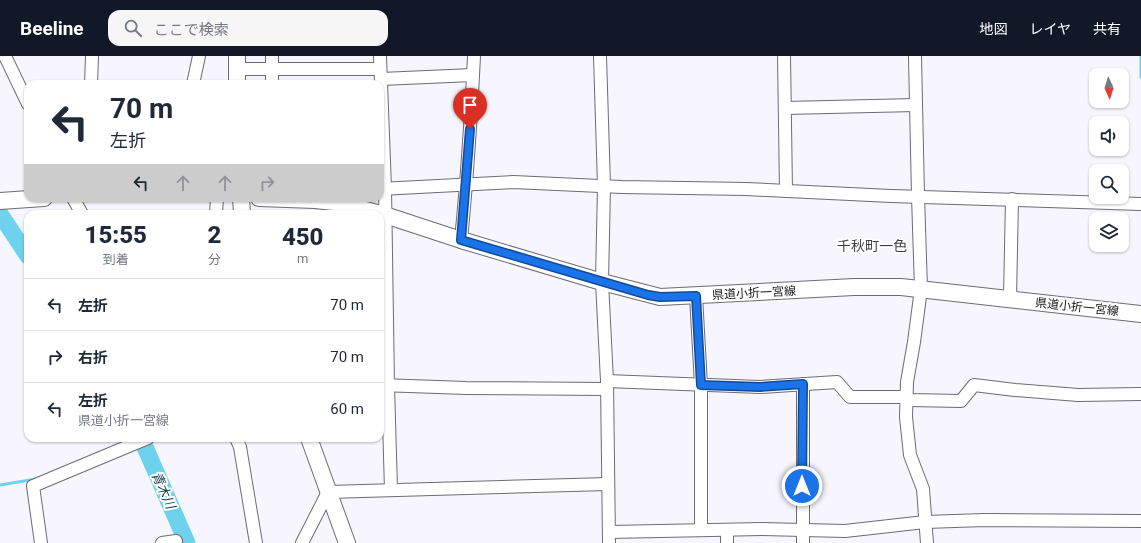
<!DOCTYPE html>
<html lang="ja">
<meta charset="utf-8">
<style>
body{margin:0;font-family:Roboto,"Noto Sans JP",sans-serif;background:#f6f6f7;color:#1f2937;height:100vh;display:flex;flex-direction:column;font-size:15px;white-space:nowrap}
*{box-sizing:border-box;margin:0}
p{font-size:13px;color:#747a83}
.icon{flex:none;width:22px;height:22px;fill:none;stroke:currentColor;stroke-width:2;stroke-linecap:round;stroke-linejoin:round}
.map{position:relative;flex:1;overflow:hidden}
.details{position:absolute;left:24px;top:154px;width:360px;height:232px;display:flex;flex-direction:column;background:#fff;border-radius:12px;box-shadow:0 1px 3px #0004}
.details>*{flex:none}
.guide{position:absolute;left:24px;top:24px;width:360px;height:122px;border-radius:12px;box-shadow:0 1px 3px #0004;background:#fff;color:#1f2937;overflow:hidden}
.needle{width:26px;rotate:176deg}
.buttons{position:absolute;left:1089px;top:12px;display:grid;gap:8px}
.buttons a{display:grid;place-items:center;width:40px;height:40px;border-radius:8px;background:#fff;box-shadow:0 1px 3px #0004;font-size:20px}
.pin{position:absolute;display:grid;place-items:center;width:34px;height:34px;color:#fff;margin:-41px -17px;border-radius:50% 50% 50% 0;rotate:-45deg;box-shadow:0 0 4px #0007}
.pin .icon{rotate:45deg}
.me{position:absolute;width:44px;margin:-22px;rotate:0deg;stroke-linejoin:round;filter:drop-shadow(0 0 3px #0008)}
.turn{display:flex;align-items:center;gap:14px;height:84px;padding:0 20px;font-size:18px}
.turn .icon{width:52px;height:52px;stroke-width:2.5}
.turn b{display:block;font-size:28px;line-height:34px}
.lanes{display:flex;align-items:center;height:38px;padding:0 20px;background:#0003;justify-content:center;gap:20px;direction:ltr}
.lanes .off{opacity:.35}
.eta{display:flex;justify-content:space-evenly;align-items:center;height:68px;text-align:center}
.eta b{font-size:24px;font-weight:800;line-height:28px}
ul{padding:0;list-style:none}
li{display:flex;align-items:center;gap:12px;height:52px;padding:0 20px;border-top:1px solid #e0e1e3}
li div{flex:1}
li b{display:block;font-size:15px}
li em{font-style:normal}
header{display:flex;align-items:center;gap:24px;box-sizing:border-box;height:56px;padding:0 20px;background:#111827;color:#fff}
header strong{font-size:19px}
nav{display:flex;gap:22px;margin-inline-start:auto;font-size:14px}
.search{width:280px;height:36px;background:#f6f6f7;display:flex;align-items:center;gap:10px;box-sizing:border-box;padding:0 14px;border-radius:12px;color:#747a83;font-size:15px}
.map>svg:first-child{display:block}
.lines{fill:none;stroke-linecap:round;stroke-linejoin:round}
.stream{stroke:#6cd2ed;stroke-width:3}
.river{stroke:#6cd2ed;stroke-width:17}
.minor-casing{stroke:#6d6b74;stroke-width:14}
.major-casing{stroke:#6d6b74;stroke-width:18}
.minor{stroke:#fff;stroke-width:12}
.major{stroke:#fff;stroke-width:16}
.route-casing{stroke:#114b97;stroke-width:10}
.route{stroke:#1a73e8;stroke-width:7}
.labels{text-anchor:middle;stroke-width:4;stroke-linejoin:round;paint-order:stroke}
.street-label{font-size:12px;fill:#141317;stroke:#fff}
.water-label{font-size:13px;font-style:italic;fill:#0d3d49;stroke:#fff}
.quarter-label{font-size:14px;fill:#3f3d46;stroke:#fff}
</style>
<header>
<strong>Beeline</strong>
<div class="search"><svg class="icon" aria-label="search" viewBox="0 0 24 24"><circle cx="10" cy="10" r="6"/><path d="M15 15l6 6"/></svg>ここで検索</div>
<nav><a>地図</a><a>レイヤ</a><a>共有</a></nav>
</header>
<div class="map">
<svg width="1141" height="487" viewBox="0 0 1141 487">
<rect width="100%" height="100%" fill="#f7f5fe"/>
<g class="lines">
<g class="stream">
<polyline points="1141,0 1141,21"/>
<polyline points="0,429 36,423"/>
</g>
<g class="river">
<polyline points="0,158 28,200"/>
<polyline points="141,382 187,487"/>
</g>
<g class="minor-casing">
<g id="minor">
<polyline points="5,0 28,48"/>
<polyline points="272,0 272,28"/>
<polyline points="380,0 385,132 388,330 391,434"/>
<polyline points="600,0 604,130 602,226 607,325 609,487"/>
<polyline points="784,0 786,135"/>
<polyline points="915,0 918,140 921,233 914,286 907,326 906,361 910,399 923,433 927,487"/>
<polyline points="237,13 380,13"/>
<polyline points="381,23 473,19"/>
<polyline points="91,28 92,0"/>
<polyline points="193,28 199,0"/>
<polyline points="785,52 916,49"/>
<polyline points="380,133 513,126 622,131 746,133 891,140 1141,148"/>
<polyline points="73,142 82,158"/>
<polyline points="216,158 217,142"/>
<path d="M461 184C467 123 471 62 474 0"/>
<polyline points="696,240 701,329 701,474"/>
<polyline points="1010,243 1012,143"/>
<polyline points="607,325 760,331 837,326 850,341 901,341 910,344 961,345 974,329 1015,334 1078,339 1141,338"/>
<polyline points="380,329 466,332 607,333"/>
<polyline points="236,382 240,391 256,487"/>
<polyline points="727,474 727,487"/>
<polyline points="609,476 762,473 845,475 925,466 984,464 1141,465"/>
<polyline points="41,487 33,430 148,382"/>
<polyline points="162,487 176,485"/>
<polyline points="302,487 328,436 608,428"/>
<polyline points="803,487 803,328"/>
</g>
</g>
<g class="major-casing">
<g id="major">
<polyline points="237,0 237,28"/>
<polyline points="241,142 242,158"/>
<polyline points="259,142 315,144 334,146 385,159 461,184 602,226 660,241 854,231 901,231 1141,258"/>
<polyline points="0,145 44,142"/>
<polyline points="309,382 347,487"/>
</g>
</g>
<use href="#minor" class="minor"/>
<use href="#major" class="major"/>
</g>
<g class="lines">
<g class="route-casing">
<polyline id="route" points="470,73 461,184 648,239 660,241 696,240 701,329 760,331 803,328 802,430"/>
</g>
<use href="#route" class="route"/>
</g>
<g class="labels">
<g class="street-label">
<text transform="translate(754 237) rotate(-3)" y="4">県道小折一宮線</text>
<text transform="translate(1077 251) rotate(6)" y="4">県道小折一宮線</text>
</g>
<g class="water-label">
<text transform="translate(164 434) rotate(66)" y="5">青木川</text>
</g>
<g class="quarter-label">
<text x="872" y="195">千秋町一色</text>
</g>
</g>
</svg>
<div class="buttons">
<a><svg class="needle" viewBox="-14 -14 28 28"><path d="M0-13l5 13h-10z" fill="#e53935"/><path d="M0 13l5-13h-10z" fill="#747a83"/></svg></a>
<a><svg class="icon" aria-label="sound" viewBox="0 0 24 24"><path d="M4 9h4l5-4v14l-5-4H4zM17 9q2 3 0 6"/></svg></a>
<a><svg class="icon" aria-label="search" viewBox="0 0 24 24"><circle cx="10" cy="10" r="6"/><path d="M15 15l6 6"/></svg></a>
<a><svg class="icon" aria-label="layers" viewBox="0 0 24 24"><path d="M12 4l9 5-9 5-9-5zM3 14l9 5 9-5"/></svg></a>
</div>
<div class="pin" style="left:470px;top:73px;background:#d93025"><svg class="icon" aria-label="arrive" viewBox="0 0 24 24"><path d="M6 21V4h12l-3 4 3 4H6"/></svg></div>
<svg class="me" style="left:802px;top:430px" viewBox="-20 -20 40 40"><circle r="17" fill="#1a73e8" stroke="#fff" stroke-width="3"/><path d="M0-11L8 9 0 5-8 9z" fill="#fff"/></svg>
<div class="guide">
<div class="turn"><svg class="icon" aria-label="left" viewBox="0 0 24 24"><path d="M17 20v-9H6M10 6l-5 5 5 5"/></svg><div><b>70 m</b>左折</div></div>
<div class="lanes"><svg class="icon" aria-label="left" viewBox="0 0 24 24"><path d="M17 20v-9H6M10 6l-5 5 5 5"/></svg><svg class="icon off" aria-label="ahead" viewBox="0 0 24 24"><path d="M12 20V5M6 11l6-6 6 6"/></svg><svg class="icon off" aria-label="ahead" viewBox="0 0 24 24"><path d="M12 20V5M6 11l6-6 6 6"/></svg><svg class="icon off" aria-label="right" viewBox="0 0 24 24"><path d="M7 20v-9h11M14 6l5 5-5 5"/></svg></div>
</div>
<section class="details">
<div class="eta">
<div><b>15:55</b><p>到着</p></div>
<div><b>2</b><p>分</p></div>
<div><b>450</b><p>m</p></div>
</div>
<ul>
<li><svg class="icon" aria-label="left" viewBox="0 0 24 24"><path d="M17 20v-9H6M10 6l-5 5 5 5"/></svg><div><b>左折</b></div><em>70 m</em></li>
<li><svg class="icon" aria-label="right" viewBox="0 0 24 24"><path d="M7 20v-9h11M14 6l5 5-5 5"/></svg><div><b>右折</b></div><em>70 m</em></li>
<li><svg class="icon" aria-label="left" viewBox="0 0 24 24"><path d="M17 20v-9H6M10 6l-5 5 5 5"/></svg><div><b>左折</b><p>県道小折一宮線</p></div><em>60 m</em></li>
</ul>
</section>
</div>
